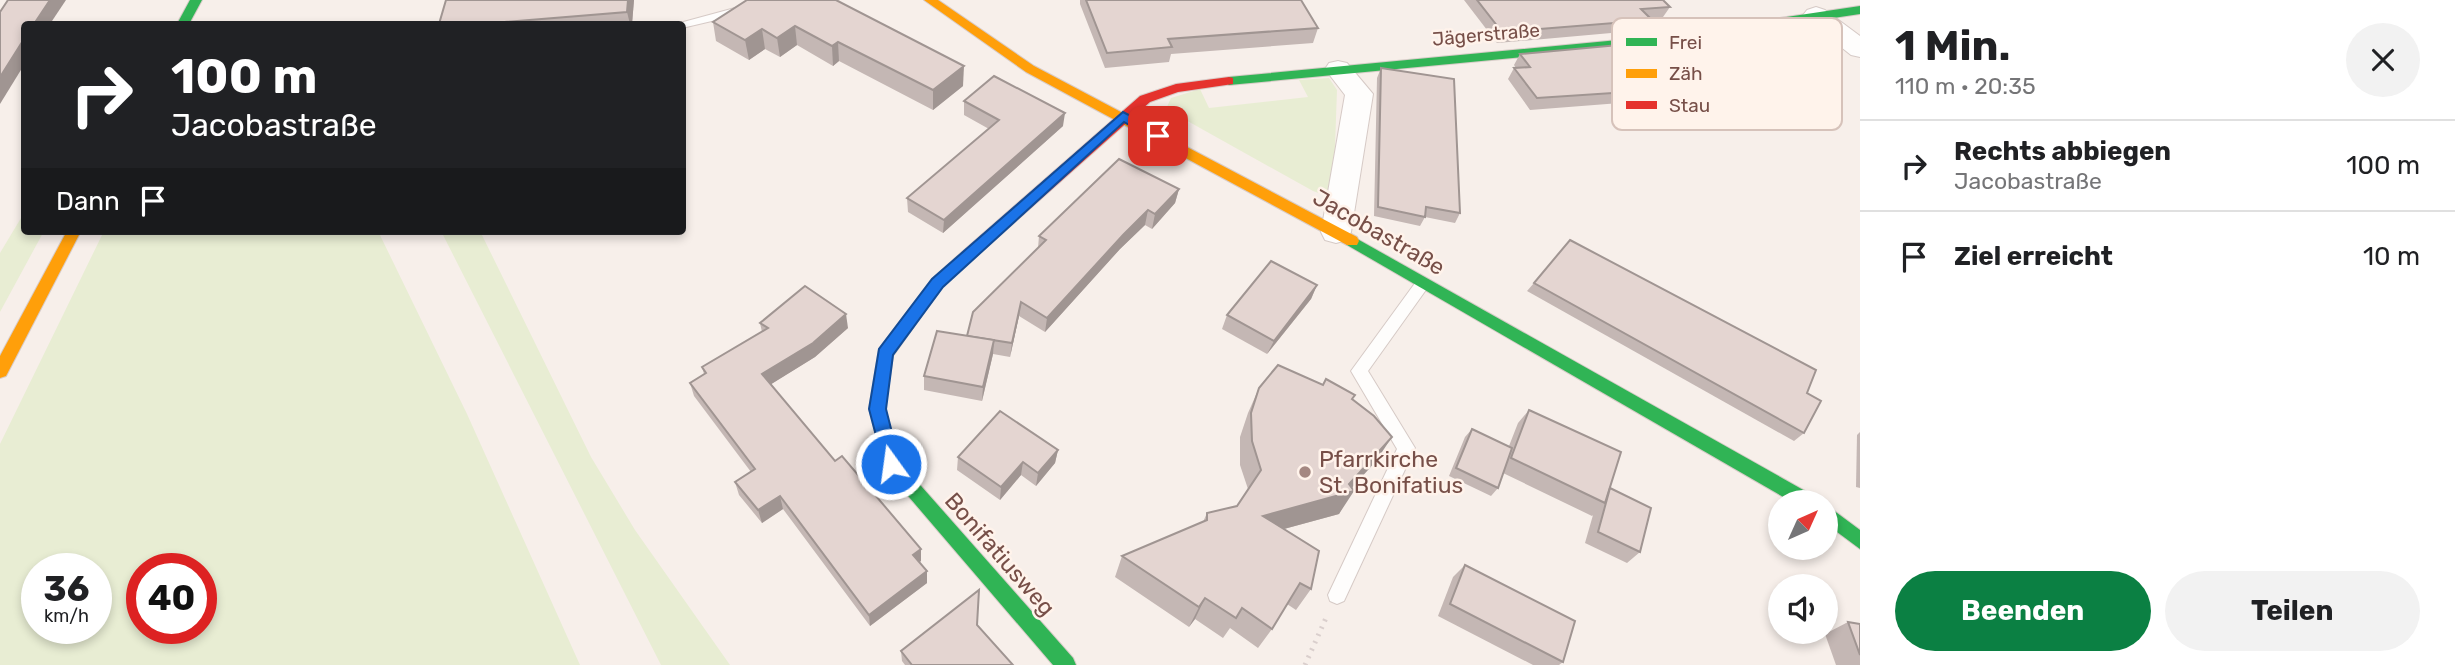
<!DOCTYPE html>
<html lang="de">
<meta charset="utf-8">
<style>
body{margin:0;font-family:Rubik,sans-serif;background:#f2f2f2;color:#202124;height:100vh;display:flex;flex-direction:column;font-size:26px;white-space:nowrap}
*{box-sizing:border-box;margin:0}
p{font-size:23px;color:#757577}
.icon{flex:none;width:38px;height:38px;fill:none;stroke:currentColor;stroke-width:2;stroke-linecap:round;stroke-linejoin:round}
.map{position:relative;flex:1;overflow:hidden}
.drawer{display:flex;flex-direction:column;background:#fff;width:595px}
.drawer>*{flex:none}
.hud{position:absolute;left:21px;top:21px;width:665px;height:214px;border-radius:7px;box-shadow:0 4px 10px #0003;background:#202124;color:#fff;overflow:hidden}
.needle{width:46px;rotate:45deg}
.controls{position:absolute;left:1768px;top:490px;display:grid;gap:14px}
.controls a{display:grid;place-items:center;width:70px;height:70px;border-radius:50%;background:#fff;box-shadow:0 4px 10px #0003;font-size:35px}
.speed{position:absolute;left:21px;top:553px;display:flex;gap:14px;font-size:35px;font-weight:700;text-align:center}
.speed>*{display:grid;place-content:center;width:91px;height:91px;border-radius:50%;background:#fff;box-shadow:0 4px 10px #0003;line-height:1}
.speed small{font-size:18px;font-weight:400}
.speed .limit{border:10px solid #d22;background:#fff;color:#111}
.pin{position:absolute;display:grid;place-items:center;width:60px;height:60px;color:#fff;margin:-30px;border-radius:14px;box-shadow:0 4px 10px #0006}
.me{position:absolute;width:77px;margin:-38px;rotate:346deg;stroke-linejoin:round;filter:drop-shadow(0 0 5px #0008)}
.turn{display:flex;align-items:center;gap:24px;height:147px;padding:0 35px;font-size:32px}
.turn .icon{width:91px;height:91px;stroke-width:2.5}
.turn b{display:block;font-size:49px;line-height:60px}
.then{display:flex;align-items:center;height:66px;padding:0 35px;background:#0003;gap:14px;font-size:26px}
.round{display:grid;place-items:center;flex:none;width:74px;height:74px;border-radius:37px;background:#f2f2f2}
.head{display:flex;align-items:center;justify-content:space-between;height:119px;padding:0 35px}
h1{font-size:42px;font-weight:700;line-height:52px}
.action{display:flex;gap:14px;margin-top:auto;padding:14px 35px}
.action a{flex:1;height:80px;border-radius:42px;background:#0b8043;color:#fff;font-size:28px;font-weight:700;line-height:80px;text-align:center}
.action a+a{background:#f2f2f2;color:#202124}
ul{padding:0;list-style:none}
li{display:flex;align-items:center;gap:21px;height:91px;padding:0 35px;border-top:2px solid #e0e0e0}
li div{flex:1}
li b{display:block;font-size:26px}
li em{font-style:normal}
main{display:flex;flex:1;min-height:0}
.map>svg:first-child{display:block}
.green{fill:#e8edd3;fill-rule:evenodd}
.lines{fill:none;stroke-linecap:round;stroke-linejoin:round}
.lane-casing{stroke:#d6cac6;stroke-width:2}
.street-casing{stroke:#d6cac6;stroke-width:2}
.fast-casing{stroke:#d8ccc8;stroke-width:2}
.slow-casing{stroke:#d8ccc8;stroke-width:2}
.jam-casing{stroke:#d8ccc8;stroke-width:2}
.path{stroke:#dacfcd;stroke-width:5;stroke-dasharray:2 6;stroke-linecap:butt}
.lane{fill:#fefdfc;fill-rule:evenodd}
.street{fill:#fefdfc;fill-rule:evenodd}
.fast{fill:#30b455;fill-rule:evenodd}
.slow{fill:#ff9f0a;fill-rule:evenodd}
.jam{fill:#e5322d;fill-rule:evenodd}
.wall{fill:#c4b7b4}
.shaded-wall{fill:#a09592}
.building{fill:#e4d5d1;stroke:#a09592;stroke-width:2}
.route{fill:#1a73e8;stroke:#114b97;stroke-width:2}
.poi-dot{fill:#a48781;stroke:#fff3eb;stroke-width:2.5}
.labels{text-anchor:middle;stroke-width:5;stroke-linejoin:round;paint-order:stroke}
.far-street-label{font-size:19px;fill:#774f48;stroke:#fff3eb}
.street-label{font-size:23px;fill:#774f48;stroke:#fff3eb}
.poi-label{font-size:23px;fill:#774f48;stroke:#fff3eb;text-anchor:start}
.key{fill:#fff3eb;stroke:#d6c2ba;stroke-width:2}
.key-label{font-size:19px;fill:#774f48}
</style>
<main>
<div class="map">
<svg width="1860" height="665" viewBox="0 0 1860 665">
<rect width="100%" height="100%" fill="#f7efea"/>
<g class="green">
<polygon points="1329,78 1337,90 1334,175 1327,196 1313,191 1166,109 1171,98 1200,89 1209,108 1308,97 1299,80"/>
<polygon points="24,213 24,231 44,231 0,312 0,253"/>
<path d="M104 231H378L467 414 580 665H0V444ZM37 569H96V628H37ZM142 569H201V628H142Z"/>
<polygon points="441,231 480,231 591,457 635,530 730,665 661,665"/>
</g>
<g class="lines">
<g class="lane-casing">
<g id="lane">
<polygon points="746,5 750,6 750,12 682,28 682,24 676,24"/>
<polygon points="1423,277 1431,283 1428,287 1368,371 1415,448 1344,601 1337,604 1330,601 1328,595 1397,449 1351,371 1418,279"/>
</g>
</g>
<g class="street-casing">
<g id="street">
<polygon points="1816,7 1825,10 1860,36 1860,57 1851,55 1807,20 1803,15 1807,10"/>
<polygon points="1338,61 1347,63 1373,94 1351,232 1347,240 1336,243 1325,240 1321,232 1345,95 1325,69 1329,63"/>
</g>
</g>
<g class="fast-casing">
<g id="fast">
<polygon points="190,0 202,0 189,24 177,24"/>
<polygon points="1860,6 1860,14 1660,44 1229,85 1223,81 1229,77 1660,36"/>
<polygon points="1352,236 1814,496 1817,502 1792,502 1347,245 1345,241 1347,237"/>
<polygon points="967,251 972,252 974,256 972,260 942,287 893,356 885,409 899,461 1073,658 1076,665 1053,665 885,469 869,409 879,349 932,279 962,252"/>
<polygon points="1825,504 1860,530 1860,549 1825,523"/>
</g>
</g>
<g class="slow-casing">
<g id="slow">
<polygon points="924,0 938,0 1034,66 1357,237 1359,241 1357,245 1347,245 1026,72"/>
<polygon points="67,231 81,231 6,376 0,378 0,356"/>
</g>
</g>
<g class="jam-casing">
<polygon id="jam" points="1229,77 1233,78 1233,84 1178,92 1150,102 972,260 962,260 960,256 962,252 1140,96 1176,84"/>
</g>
<polyline class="path" points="1305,665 1326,618"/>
<use href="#lane" class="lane"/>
<use href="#street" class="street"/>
<use href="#fast" class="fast"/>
<use href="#slow" class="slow"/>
<use href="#jam" class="jam"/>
</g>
<g class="wall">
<polygon points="446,0 634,0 632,24 439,24"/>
<polygon points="747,0 963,86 933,110 839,61 833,66 797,45 780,57 765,49 749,60 716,41 713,22"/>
<polygon points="1080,0 1301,0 1318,28 1313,43 1171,54 1169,62 1105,68 1080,4"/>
<polygon points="1464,0 1663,0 1670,7 1663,17 1650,18 1652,20 1645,30 1497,43"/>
<polygon points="1520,54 1721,90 1712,101 1625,109 1620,103 1530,110 1508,79 1514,68 1516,68 1514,65"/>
<polygon points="1381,68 1460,213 1455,223 1425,217 1420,226 1374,216 1377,78"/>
<polygon points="964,101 1063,126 943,233 908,212 907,198 989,129 964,115"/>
<polygon points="1179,189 1175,203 1152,229 1145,225 1120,249 1045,332 1019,316 1010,357 993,354 982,401 924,390 924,376 967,336 1038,248 1039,236"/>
<polygon points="1534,283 1807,393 1804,433 1794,441 1527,291"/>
<polygon points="1317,285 1311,299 1267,354 1222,329 1227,315"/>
<polygon points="760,323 848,328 815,357 771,384 835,461 921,549 921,561 919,562 927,583 870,626 783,509 762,523 739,495 735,482 751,472 694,396 690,383 704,374 702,367 762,332"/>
<polygon points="1323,385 1355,395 1352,399 1376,461 1352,488 1339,514 1284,529 1311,589 1296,610 1287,604 1272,629 1258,648 1230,628 1223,638 1195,619 1189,627 1115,577 1122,556 1203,522 1207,513 1237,506 1248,489 1240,465 1240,437 1248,413 1259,388"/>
<polygon points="1529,410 1610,488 1640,552 1627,563 1585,543 1593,515 1592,516 1503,473 1498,488 1491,496 1449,476 1465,437 1472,429 1509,446 1518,423"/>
<polygon points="1860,432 1860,488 1856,487 1857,435"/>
<polygon points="1058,450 1055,463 1036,486 1021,475 1000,500 957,470 958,457"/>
<polygon points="1465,565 1563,662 1559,665 1533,665 1438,616 1453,577"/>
<polygon points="1848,622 1860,624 1860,665 1836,665 1825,634"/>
<polygon points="977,625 1013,665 905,665 902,661 901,651"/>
</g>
<g class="shaded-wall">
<polygon points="50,0 66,0 50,24 34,24"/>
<polygon points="628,0 634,0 632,24 630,24 627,12"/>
<polygon points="795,26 797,45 780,57 777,38"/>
<polygon points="762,29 765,49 749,60 745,40"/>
<polygon points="24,39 24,65 0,104 0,77"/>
<polygon points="838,42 839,61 833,66 832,46"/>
<polygon points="964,66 963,86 933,110 933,90"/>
<polygon points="1065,113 1063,126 943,233 944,220"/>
<polygon points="1179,189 1175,203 1152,229 1155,214"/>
<polygon points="1148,210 1145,225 1120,249 1045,332 1047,318 1123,235"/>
<polygon points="1317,285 1311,299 1267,354 1274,341"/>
<polygon points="1021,302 1019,316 1010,357 1012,343"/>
<polygon points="846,314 848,328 815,357 765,388 762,374"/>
<polygon points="994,340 993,354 982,401 983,387"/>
<polygon points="1392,437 1376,461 1346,494 1354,491 1339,514 1251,538 1263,516 1349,484"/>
<polygon points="1058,450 1055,463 1036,486 1038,473"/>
<polygon points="1023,462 1021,475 1000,500 1001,487"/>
<polygon points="780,496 783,509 762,523 758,510"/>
<polygon points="921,549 921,561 913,567 913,555"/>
<polygon points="927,571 927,583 870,626 869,615"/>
<polygon points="1205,598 1195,619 1189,627 1199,607"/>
</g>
<g class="building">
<polygon points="8,0 50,0 34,24 24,24 24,39 0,77 0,12"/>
<polygon points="446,0 628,0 627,12 481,24 439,24"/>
<polygon points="747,0 836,0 964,66 933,90 838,42 832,46 795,26 777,38 762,29 745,40 713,22"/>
<polygon points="1086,0 1301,0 1318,28 1168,39 1172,47 1107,53"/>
<polygon points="1477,0 1663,0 1670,7 1641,9 1652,20 1502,32"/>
<polygon points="1673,40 1721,90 1633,98 1628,92 1537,98 1514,68 1530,67 1520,54"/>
<polygon points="1381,68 1454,79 1460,213 1426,207 1425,217 1378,207"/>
<polygon points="994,76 1065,113 944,220 907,198 999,120 964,101"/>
<polygon points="1119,159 1179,189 1155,214 1148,210 1123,235 1047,318 1021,302 1012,343 967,336 973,312 1046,240 1039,236"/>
<polygon points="1570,240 1816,370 1807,393 1821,401 1804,433 1534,283"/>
<polygon points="1271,261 1317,285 1274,341 1227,315"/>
<polygon points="805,286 846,314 813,343 762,374 835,461 842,456 921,549 913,555 927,571 869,615 780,496 758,510 735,482 755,469 690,383 706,373 702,367 768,328 760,323"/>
<polygon points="937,331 994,340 983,387 924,376"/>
<polygon points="1278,365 1323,385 1326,379 1355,395 1352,399 1374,416 1392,437 1349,484 1354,491 1263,516 1319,551 1311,589 1300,583 1272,629 1242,608 1236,618 1205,598 1199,607 1122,556 1207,520 1207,513 1237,506 1261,470 1252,441 1251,413 1259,388"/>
<polygon points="1529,410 1621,452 1605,503 1511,458"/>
<polygon points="1000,411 1058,450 1038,473 1023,462 1001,487 958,457"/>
<polygon points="1472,429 1512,448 1498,488 1456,468"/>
<polygon points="1610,488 1651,508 1640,552 1598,532"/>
<polygon points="1465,565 1575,621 1563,662 1450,604"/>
<polygon points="979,590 977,625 1013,665 912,665 901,651"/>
<polygon points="1848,622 1860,624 1860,655"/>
</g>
<polygon class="route" points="1123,112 1163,133 1163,140 1154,140 1124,122 943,287 893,355 886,409 900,464 898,470 885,470 869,409 879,349 932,279"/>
<circle class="poi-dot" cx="1305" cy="472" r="7"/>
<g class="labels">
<g class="far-street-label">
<text transform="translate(1486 34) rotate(-5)" y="7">Jägerstraße</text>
</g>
<g class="street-label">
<text transform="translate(1379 232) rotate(30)" y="8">Jacobastraße</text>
<text transform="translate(1000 554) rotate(49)" y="8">Bonifatiusweg</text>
</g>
<g class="poi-label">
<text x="1319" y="467">Pfarrkirche<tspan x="1319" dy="26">St. Bonifatius</tspan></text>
</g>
</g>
<rect x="1612" y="18" width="230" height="112" rx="10" class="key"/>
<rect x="1626" y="38" width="31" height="8" fill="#30b455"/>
<rect x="1626" y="69" width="31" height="9" fill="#ff9f0a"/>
<rect x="1626" y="101" width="31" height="8" fill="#e5322d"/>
<g class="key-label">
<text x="1669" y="49">Frei</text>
<text x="1669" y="80">Zäh</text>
<text x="1669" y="112">Stau</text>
</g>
</svg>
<div class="controls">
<a><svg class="needle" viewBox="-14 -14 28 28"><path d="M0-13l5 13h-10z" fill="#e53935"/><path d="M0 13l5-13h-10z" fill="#757577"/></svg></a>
<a><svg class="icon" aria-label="sound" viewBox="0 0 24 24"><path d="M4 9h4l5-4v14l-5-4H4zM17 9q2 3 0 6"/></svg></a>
</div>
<div class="speed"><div>36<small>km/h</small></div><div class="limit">40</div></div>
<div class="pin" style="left:1158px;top:136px;background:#d93025"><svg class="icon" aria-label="arrive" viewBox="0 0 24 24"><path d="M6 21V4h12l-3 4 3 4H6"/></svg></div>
<svg class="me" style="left:891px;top:464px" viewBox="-20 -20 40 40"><circle r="17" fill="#1a73e8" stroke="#fff" stroke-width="3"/><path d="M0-11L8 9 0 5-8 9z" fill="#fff"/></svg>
<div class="hud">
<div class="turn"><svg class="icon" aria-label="right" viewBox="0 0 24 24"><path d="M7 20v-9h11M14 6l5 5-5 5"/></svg><div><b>100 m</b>Jacobastraße</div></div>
<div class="then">Dann<svg class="icon" aria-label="arrive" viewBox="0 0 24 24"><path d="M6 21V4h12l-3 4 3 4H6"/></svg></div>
</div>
</div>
<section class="drawer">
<div class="head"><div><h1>1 Min.</h1><p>110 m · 20:35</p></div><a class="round"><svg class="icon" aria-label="close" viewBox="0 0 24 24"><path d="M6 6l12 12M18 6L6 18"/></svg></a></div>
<ul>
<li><svg class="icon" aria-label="right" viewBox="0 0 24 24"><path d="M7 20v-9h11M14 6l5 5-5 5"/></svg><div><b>Rechts abbiegen</b><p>Jacobastraße</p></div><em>100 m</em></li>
<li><svg class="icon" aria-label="arrive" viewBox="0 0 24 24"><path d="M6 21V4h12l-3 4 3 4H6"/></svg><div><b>Ziel erreicht</b></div><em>10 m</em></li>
</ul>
<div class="action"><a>Beenden</a><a>Teilen</a></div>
</section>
</main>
